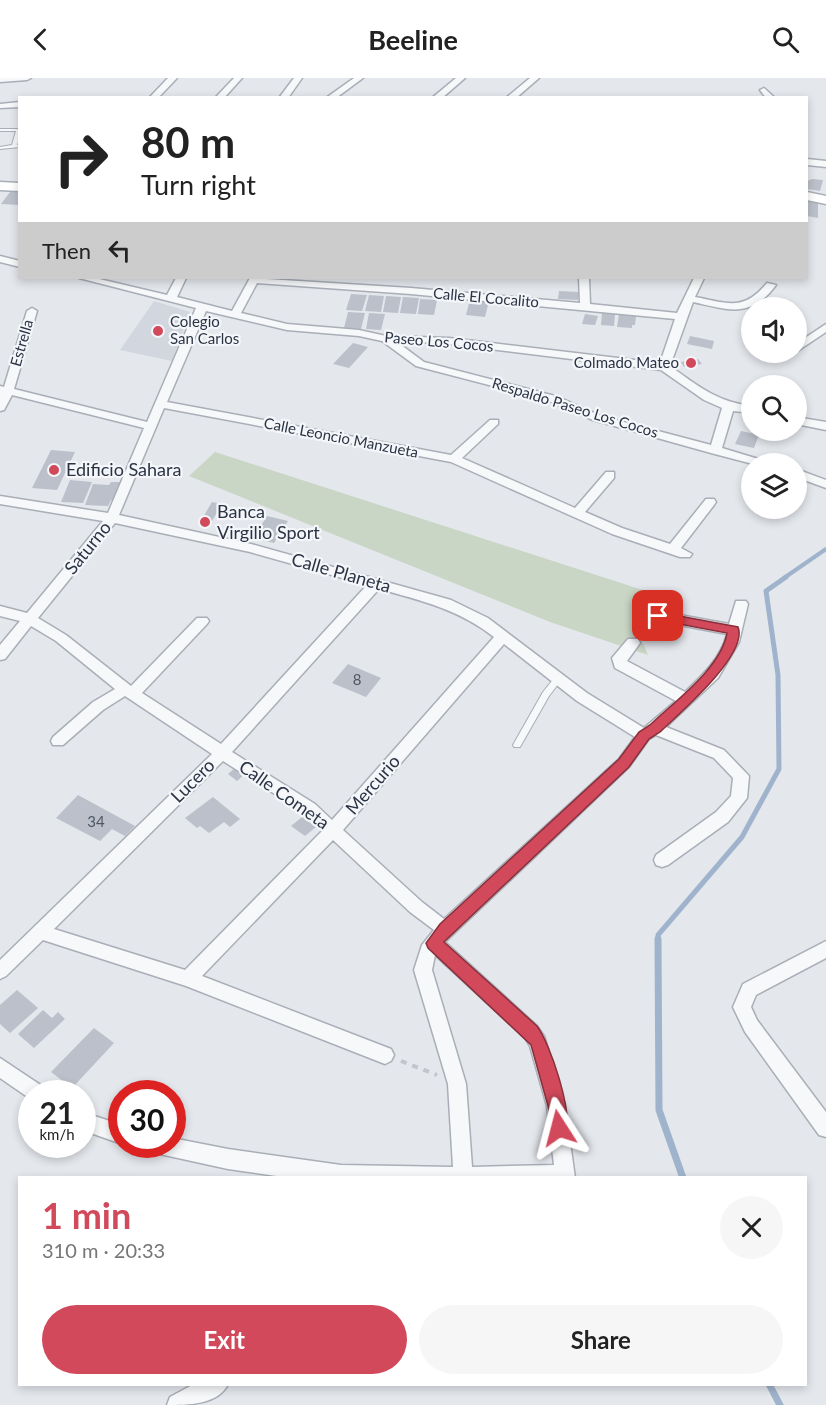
<!DOCTYPE html>
<meta charset="utf-8">
<style>
body{margin:0;font-family:Lato,sans-serif;background:#f6f6f6;color:#222;height:100vh;display:flex;flex-direction:column;font-size:22px;white-space:nowrap}
*{box-sizing:border-box;margin:0}
p{font-size:20px;color:#767676}
.icon{flex:none;width:33px;height:33px;fill:none;stroke:currentColor;stroke-width:2;stroke-linecap:round;stroke-linejoin:round}
.map{position:relative;flex:1;overflow:hidden}
.sheet{position:absolute;left:18px;top:1098px;width:789px;height:210px;display:flex;flex-direction:column;background:#fff;border-radius:0px;box-shadow:0 3px 9px #0003}
.sheet>*{flex:none}
.guide{position:absolute;left:18px;top:18px;width:790px;height:183px;border-radius:0px;box-shadow:0 3px 9px #0003;background:#fff;color:#222;overflow:hidden}
.tools{position:absolute;left:741px;top:219px;display:grid;gap:12px}
.tools a{display:grid;place-items:center;width:66px;height:66px;border-radius:50%;background:#fff;box-shadow:0 3px 9px #0003;font-size:30px}
.speed{position:absolute;left:18px;top:1002px;display:flex;gap:12px;font-size:30px;font-weight:700;text-align:center}
.speed>*{display:grid;place-content:center;width:78px;height:78px;border-radius:50%;background:#fff;box-shadow:0 3px 9px #0003;line-height:1}
.speed small{font-size:15px;font-weight:400}
.speed .limit{border:9px solid #d22;background:#fff;color:#111}
.pin{position:absolute;display:grid;place-items:center;width:51px;height:51px;color:#fff;margin:-26px;border-radius:12px;box-shadow:0 3px 9px #0006}
.me{position:absolute;width:66px;margin:-33px;rotate:351deg;stroke-linejoin:round;filter:drop-shadow(0 0 4px #0008)}
.turn{display:flex;align-items:center;gap:21px;height:126px;padding:0 24px;font-size:27px}
.turn .icon{width:78px;height:78px;stroke-width:2.5}
.turn b{display:block;font-size:42px;line-height:51px}
.then{display:flex;align-items:center;height:57px;padding:0 24px;background:#0003;gap:12px;font-size:22px}
.round{display:grid;place-items:center;flex:none;width:63px;height:63px;border-radius:32px;background:#f6f6f6}
.head{display:flex;align-items:center;justify-content:space-between;height:102px;padding:0 24px}
h1{font-size:36px;font-weight:700;line-height:45px;color:#d1495b}
.action{display:flex;gap:12px;margin-top:auto;padding:12px 24px}
.action a{flex:1;height:69px;border-radius:36px;background:#d1495b;color:#fff;font-size:24px;font-weight:700;line-height:69px;text-align:center}
.action a+a{background:#f6f6f6;color:#222}
header{display:flex;justify-content:space-between;align-items:center;height:78px;padding:0 24px;background:#fff;font-size:27px;font-weight:700}
.map>svg:first-child{display:block}
.built{fill:#d2d6de}
.green{fill:#c9d6c5}
.lines{fill:none;stroke-linecap:round;stroke-linejoin:round}
.stream-far2{stroke:#9fb4cc;stroke-width:4}
.stream-far1{stroke:#9fb4cc;stroke-width:5}
.stream{stroke:#9fb4cc;stroke-width:7}
.building{fill:#bbc0ca}
.lane-casing{stroke:#a9aeb7;stroke-width:2}
.street-casing{stroke:#a9aeb7;stroke-width:3}
.secondary-casing{stroke:#a9aeb7;stroke-width:3}
.path{stroke:#c2c5cb;stroke-width:4;stroke-dasharray:6 6;stroke-linecap:butt}
.lane{fill:#f7f8fa;fill-rule:evenodd}
.street{fill:#f7f8fa;fill-rule:evenodd}
.secondary{fill:#fff;fill-rule:evenodd}
.route{fill:#d1495b;stroke:#882f3b;stroke-width:1.5}
.poi-dot{fill:#d1495b;stroke:#f4f6f9;stroke-width:2}
.labels{text-anchor:middle;stroke-width:4.5;stroke-linejoin:round;paint-order:stroke}
.far-street-label{font-size:15px;fill:#2b3445;stroke:#f4f6f9}
.far-poi-label{font-size:15px;fill:#2b3445;stroke:#f4f6f9;text-anchor:start}
.number-label{font-size:15px;fill:#4f5766}
.poi-label{font-size:18px;fill:#2b3445;stroke:#f4f6f9;text-anchor:start}
.street-label{font-size:18px;fill:#2b3445;stroke:#f4f6f9}
</style>
<header><svg class="icon" aria-label="back" viewBox="0 0 24 24"><path d="M15 5l-7 7 7 7"/></svg>Beeline<svg class="icon" aria-label="search" viewBox="0 0 24 24"><circle cx="10" cy="10" r="6"/><path d="M15 15l6 6"/></svg></header>
<div class="map">
<svg width="826" height="1327" viewBox="0 0 826 1327">
<rect width="100%" height="100%" fill="#e4e7ec"/>
<polygon class="built" points="154,223 190,234 172,283 120,272"/>
<polygon class="green" points="215,374 652,515 635,546 648,577 550,544 189,398"/>
<g class="lines">
<polyline class="stream-far2" points="784,500 826,471"/>
<polyline class="stream-far1" points="658,862 658,857 742,759 779,691 778,597 766,513 786,499"/>
<g class="stream">
<polyline points="658,861 659,1032 683,1100"/>
<polyline points="769,1306 780,1327"/>
</g>
</g>
<g class="building">
<polygon points="812,101 823,102 820,113 807,111 807,103"/>
<polygon points="10,114 20,114 20,127 1,126"/>
<polygon points="807,122 818,123 818,140 807,138"/>
<polygon points="559,213 580,214 578,222 558,221"/>
<polygon points="351,216 367,217 362,233 346,232"/>
<polygon points="369,217 384,218 381,234 365,233"/>
<polygon points="386,218 401,219 398,235 383,234"/>
<polygon points="403,219 419,220 416,236 400,235"/>
<polygon points="420,221 437,222 434,237 418,236"/>
<polygon points="470,221 489,223 485,239 466,237"/>
<polygon points="348,234 365,235 361,251 344,250"/>
<polygon points="369,235 385,236 381,252 366,251"/>
<polygon points="602,235 615,236 614,248 601,247"/>
<polygon points="585,236 598,238 595,247 582,246"/>
<polygon points="619,236 636,238 635,247 632,247 632,250 617,249"/>
<polygon points="690,258 714,263 712,271 687,266"/>
<polygon points="353,265 368,269 349,290 333,286"/>
<polygon points="698,281 702,286 684,289 681,284"/>
<polygon points="741,353 759,357 754,370 735,366"/>
<polygon points="51,372 75,374 57,412 32,410"/>
<polygon points="70,402 92,404 83,425 61,424"/>
<polygon points="111,404 126,404 118,422 111,422 108,428 85,427 93,406 109,407"/>
<polygon points="212,424 222,426 209,448 199,446"/>
<polygon points="267,438 288,443 274,465 253,460"/>
<polygon points="348,586 381,600 366,619 332,605"/>
<polygon points="237,688 247,694 237,703 228,696"/>
<polygon points="78,717 135,748 125,758 112,751 100,763 56,740"/>
<polygon points="213,719 240,741 230,749 224,744 209,755 200,748 197,750 185,740"/>
<polygon points="302,739 316,749 305,758 291,748"/>
<polygon points="17,912 38,930 10,955 0,946 0,927"/>
<polygon points="43,932 52,940 58,934 65,941 34,970 18,956"/>
<polygon points="94,950 114,965 72,1010 51,994"/>
</g>
<g class="lines">
<g class="lane-casing">
<g id="lane">
<polygon points="0,51 20,51 20,58 17,67 20,67 20,69 0,71 0,69 12,67 16,53 0,53"/>
<polygon points="558,598 562,601 549,618 520,669 514,669 513,667 543,614 555,599"/>
</g>
</g>
<g class="street-casing">
<g id="street">
<polygon points="0,0 31,0 27,2 0,4"/>
<polygon points="168,0 177,0 158,20 149,20"/>
<polygon points="234,0 242,0 224,20 215,20"/>
<polygon points="294,0 302,0 288,20 279,20"/>
<polygon points="354,0 363,0 336,20 326,20"/>
<polygon points="456,0 465,0 442,20 432,20"/>
<polygon points="530,0 539,0 516,20 506,20"/>
<polygon points="764,10 775,20 766,20 760,12"/>
<polygon points="20,24 20,29 0,30 0,26"/>
<polygon points="807,81 826,83 826,89 807,87"/>
<polygon points="0,178 20,183 20,189 0,184"/>
<path d="M79 200H95L167 217 176 200H186L177 219 232 233 250 200 411 210 580 225 579 200H589L590 226 677 235 694 200H704L695 219C728 225 743 234 767 205L776 207C751 241 729 232 693 224L670 288C698 308 717 324 752 328V335L733 333 722 370 775 386H753L711 375 593 342 547 322 416 288 382 263 359 258 287 252 206 233 167 324 451 377 490 342H498V346L462 380 575 430 606 394H614V400L585 434 622 450 670 466 706 421H714L716 424 714 427 681 470 692 476 690 479H680L612 456 451 384 164 330 119 437 251 466 451 522 488 540 587 615 644 650 676 623 615 590 612 580 628 561H638L640 565 627 583 685 614C702 598 721 580 727 556L658 543 651 538 653 535 658 533 729 546 736 523H746L748 526 739 564 718 600 666 649 724 672 749 698 747 720 728 744 668 787 662 789 656 787 654 782 656 777 716 734 731 718 733 700 714 680 656 657 649 661 629 689 445 864 537 948 544 958 565 1028 575 1100H290L228 1091 146 1073 144 1066H172V1060L228 1071 341 1087 453 1089 448 1006 414 892 422 867 434 852 410 834 333 762 202 898 391 971 394 977 391 983 385 986 186 908 43 862 6 898 0 901V882L212 676 125 618 103 632 63 667H53L51 663 53 659 93 624 115 611 56 563 31 548 5 581 0 582V567L20 543 0 538V528L27 535 103 443 0 426V418L108 435 144 350 12 317 4 332 0 333V308L4 309 27 233 32 230 37 233 14 311 147 344 196 230ZM257 205 411 216 675 241 660 285 449 260 386 258 359 252 287 246 241 235ZM406 263 449 266 661 292 704 322 722 330 711 367 601 338 555 318 424 284 397 264ZM115 445 250 474 367 507 221 666 142 615 207 546 209 543 207 540H197L131 608 66 557 38 540ZM379 511C420 522 460 532 494 559L332 742 315 726 232 674ZM504 566 577 623 635 659 619 681 444 841 422 824 343 752ZM223 683 303 734 323 752 185 892 54 851ZM435 877 525 960 530 968 547 1028 554 1087 472 1089 466 1006 432 892Z"/>
<polygon points="826,246 826,254 796,274 796,266"/>
<polygon points="796,339 826,344 826,352 796,346"/>
<polygon points="796,391 826,402 826,410 796,399"/>
<polygon points="826,863 826,880 756,917 751,929 757,942 826,1034 826,1059 819,1057 745,954 733,929 743,906"/>
<polygon points="0,980 45,1010 47,1016 32,1016 32,1022 0,1000"/>
<polygon points="82,1034 122,1047 122,1066 82,1052"/>
<path d="M194 1306H228C218 1327 187 1327 167 1327L170 1319Z"/>
</g>
</g>
<g class="secondary-casing">
<g id="secondary">
<polygon points="0,104 20,105 20,113 0,112"/>
<polygon points="807,114 826,118 826,126 807,122"/>
</g>
</g>
<polyline class="path" points="401,983 437,997"/>
<use href="#lane" class="lane"/>
<use href="#street" class="street"/>
<use href="#secondary" class="secondary"/>
</g>
<path class="route" d="M658 534 738 549C749 576 679 636 660 654L649 661 629 689 444 864 537 948C550 965 574 1036 565 1056L559 1059 553 1056 548 1028 531 967 428 870 426 865 440 846 619 681 639 654 650 647C675 623 721 590 727 555L653 541 651 538 653 535Z"/>
<g class="poi-dot">
<circle cx="158" cy="253" r="6"/>
<circle cx="691" cy="285" r="6"/>
<circle cx="54" cy="392" r="6"/>
<circle cx="205" cy="444" r="6"/>
</g>
<g class="labels">
<g class="far-street-label">
<text transform="translate(486 220) rotate(5)" y="5">Calle El Cocalito</text>
<text transform="translate(439 264) rotate(5)" y="5">Paseo Los Cocos</text>
<text transform="translate(22 265) rotate(-74)" y="5">Estrella</text>
<text transform="translate(575 330) rotate(17)" y="5">Respaldo Paseo Los Cocos</text>
<text transform="translate(341 360) rotate(11)" y="5">Calle Leoncio Manzueta</text>
</g>
<g class="far-poi-label">
<text x="170" y="249">Colegio<tspan x="170" dy="17">San Carlos</tspan></text>
<text x="679" y="290" text-anchor="end">Colmado Mateo</text>
</g>
<g class="number-label">
<text x="357" y="607">8</text>
<text x="96" y="749">34</text>
</g>
<g class="poi-label">
<text x="66" y="398">Edificio Sahara</text>
<text x="217" y="440">Banca<tspan x="217" dy="21">Virgilio Sport</tspan></text>
</g>
<g class="street-label">
<text transform="translate(88 470) rotate(-51)" y="6">Saturno</text>
<text transform="translate(341 495) rotate(16)" y="6">Calle Planeta</text>
<text transform="translate(193 703) rotate(-45)" y="6">Lucero</text>
<text transform="translate(373 707) rotate(-49)" y="6">Mercurio</text>
<text transform="translate(284 717) rotate(35)" y="6">Calle Cometa</text>
</g>
</g>
</svg>
<div class="tools">
<a><svg class="icon" aria-label="sound" viewBox="0 0 24 24"><path d="M4 9h4l5-4v14l-5-4H4zM17 9q2 3 0 6"/></svg></a>
<a><svg class="icon" aria-label="search" viewBox="0 0 24 24"><circle cx="10" cy="10" r="6"/><path d="M15 15l6 6"/></svg></a>
<a><svg class="icon" aria-label="layers" viewBox="0 0 24 24"><path d="M12 4l9 5-9 5-9-5zM3 14l9 5 9-5"/></svg></a>
</div>
<div class="speed"><div>21<small>km/h</small></div><div class="limit">30</div></div>
<div class="pin" style="left:658px;top:538px;background:#d93025"><svg class="icon" aria-label="arrive" viewBox="0 0 24 24"><path d="M6 21V4h12l-3 4 3 4H6"/></svg></div>
<svg class="me" style="left:559px;top:1050px" viewBox="-20 -20 40 40"><path d="M0-17L14 15 0 8-14 15z" fill="#d1495b" stroke="#fff" stroke-width="4"/></svg>
<div class="guide">
<div class="turn"><svg class="icon" aria-label="right" viewBox="0 0 24 24"><path d="M7 20v-9h11M14 6l5 5-5 5"/></svg><div><b>80 m</b>Turn right</div></div>
<div class="then">Then<svg class="icon" aria-label="left" viewBox="0 0 24 24"><path d="M17 20v-9H6M10 6l-5 5 5 5"/></svg></div>
</div>
<section class="sheet">
<div class="head"><div><h1>1 min</h1><p>310 m · 20:33</p></div><a class="round"><svg class="icon" aria-label="close" viewBox="0 0 24 24"><path d="M6 6l12 12M18 6L6 18"/></svg></a></div>
<div class="action"><a>Exit</a><a>Share</a></div>
</section>
</div>
